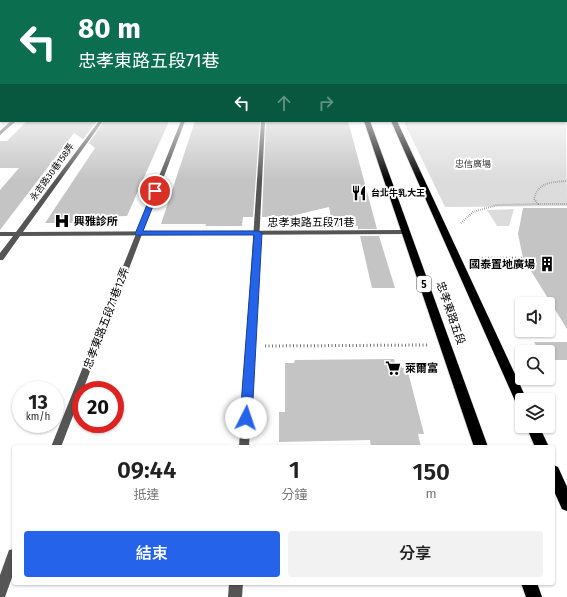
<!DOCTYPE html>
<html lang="zh-TW">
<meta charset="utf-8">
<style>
body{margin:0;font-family:"Fira Sans","Noto Sans TC",sans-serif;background:#f2f2f2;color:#222;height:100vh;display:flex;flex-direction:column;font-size:15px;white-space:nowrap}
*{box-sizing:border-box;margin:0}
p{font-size:13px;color:#767676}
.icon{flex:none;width:22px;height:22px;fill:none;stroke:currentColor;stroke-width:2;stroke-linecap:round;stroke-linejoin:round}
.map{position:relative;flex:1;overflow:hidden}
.sheet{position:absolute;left:12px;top:445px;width:543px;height:140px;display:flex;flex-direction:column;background:#fff;border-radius:4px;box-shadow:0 1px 3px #0004}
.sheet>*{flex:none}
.banner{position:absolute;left:0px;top:0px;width:567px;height:122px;box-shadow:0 1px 3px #0004;background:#0b6e4f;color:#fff;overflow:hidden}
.tools{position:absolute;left:515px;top:297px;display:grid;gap:8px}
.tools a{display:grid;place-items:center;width:40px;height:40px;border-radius:4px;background:#fff;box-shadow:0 1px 3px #0004;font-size:20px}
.speed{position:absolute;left:12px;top:381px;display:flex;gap:8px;font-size:20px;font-weight:700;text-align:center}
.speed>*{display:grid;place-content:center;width:52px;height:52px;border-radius:50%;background:#fff;box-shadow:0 1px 3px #0004;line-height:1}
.speed small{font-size:10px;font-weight:400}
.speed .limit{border:6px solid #d22;background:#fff;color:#111}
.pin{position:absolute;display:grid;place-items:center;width:34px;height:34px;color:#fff;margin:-17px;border:2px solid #fff;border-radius:50%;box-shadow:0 1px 4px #0007}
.me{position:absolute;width:44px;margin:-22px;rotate:4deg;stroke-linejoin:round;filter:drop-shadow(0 0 3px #0008)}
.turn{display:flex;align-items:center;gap:14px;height:84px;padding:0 12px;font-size:18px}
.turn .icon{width:52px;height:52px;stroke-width:2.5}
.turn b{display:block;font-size:28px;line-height:34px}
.lanes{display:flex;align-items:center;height:38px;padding:0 12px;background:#0003;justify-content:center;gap:20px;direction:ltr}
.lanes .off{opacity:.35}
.eta{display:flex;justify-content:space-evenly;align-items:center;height:68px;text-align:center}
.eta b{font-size:24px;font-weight:600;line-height:28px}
.button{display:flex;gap:8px;margin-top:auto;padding:8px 12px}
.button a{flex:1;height:46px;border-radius:4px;background:#2563eb;color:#fff;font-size:16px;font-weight:600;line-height:46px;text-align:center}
.button a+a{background:#f2f2f2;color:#222}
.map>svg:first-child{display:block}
.green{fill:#dcdcdc}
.building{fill:#c4c4c4}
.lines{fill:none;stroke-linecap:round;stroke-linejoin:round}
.primary-casing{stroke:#dbdbdb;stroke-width:1}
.path-far2{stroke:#777;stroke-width:2;stroke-dasharray:0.5 1.5;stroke-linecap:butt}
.path-far1{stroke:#777;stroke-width:2.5;stroke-dasharray:1 2;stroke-linecap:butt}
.path{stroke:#777;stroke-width:3;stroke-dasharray:1 2.5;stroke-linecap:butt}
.service{fill:#555;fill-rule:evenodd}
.minor{fill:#555;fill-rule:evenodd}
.tertiary{fill:#555;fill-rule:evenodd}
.primary{fill:#000;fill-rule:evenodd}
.route{fill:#2563eb;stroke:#184099}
.labels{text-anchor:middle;stroke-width:4;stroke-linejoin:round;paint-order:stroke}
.far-park-label{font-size:9px;fill:#333;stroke:#fff}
.far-street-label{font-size:9px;fill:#000;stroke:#fff}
.far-poi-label{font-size:9px;font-weight:bold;fill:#000;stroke:#fff;text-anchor:start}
.shield{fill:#fff;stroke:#4c4c4c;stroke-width:1}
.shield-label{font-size:10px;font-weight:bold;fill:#000}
.poi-label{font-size:11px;font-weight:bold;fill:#000;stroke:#fff;text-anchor:start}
.street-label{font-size:11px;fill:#000;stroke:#fff}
</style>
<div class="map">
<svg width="567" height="597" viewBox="0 0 567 597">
<rect width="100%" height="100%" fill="#fff"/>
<g class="green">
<polygon points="566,116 567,206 445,207 405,124 405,121 566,121"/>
<polygon points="514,209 509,226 497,226 487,210"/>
</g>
<g class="building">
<polygon points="27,121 97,121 83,139 74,133 0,230 0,190 19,168 0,168 0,141 7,141"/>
<polygon points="104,121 169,121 127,216 91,217 88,223 45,223 95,148 89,143"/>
<polygon points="195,121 260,121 253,217 243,217 242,226 205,226 206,224 161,224"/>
<polygon points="266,121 348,121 377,229 358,229 358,226 333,227 329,207 287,217 262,217"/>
<polygon points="523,208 567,208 567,329 523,258 518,234"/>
<polygon points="360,236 379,236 395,288 372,288"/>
<polygon points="534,342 567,342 567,360 548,360 548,352 540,352"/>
<polygon points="394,359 395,363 400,363 402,368 407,368 424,434 418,434 421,447 371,447 370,440 279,442 279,412 285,412 285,363 294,363 295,360"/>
</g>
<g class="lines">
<g class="primary-casing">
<g id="primary">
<polygon points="364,121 370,121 488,447 474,447"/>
<polygon points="391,121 397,121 527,400 522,400 522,408 518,407 516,403"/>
<polygon points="526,426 539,426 549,447 535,447"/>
<polygon points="553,465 558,467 567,487 567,511 562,509 553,489"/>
<polygon points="521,583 537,583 542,597 526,597"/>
</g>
</g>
<g class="path-far2">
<polyline points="538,204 567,204"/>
<path d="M461 223 473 212 497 205 538 204 534 199C538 182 552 182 567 181"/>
</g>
<polyline class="path-far1" points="479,258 523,258"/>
<polyline class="path" points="265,346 428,345"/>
<g class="service">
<polygon points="11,121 16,121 0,135 0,131"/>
<polygon points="181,121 185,121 83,390 81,390 81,395 61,447 51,447"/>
<polygon points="261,121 265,121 249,447 239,447"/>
<polygon points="14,549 14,572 5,597 0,597 0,575 9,550"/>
<polygon points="229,583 243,583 242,597 228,597"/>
</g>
<polygon class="minor" points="99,121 103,121 23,232 405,230 408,232 405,234 20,236 3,260 0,260 0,253 13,236 0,236 0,232 16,232"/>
<g class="tertiary">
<rect x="566" y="100" width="1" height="2"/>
<rect x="566" y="111" width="1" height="2"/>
</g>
<use href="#primary" class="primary"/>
</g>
<linearGradient id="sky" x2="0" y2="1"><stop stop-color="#8cadcc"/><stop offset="0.53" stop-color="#fff"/><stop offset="1" stop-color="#fff" stop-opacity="0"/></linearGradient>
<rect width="567" height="180" fill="url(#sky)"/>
<polygon class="route" points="153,190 159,191 143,231 258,231 262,233 252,418 250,422 246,423 242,422 240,418 254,235 136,235 135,234"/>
<defs>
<g id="restaurant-bare" transform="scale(1.2)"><path d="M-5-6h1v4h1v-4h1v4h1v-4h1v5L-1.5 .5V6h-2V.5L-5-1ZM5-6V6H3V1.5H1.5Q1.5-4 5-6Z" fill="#000" stroke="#fff" stroke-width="2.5" paint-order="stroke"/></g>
<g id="hospital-bare" transform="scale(1.2)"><path d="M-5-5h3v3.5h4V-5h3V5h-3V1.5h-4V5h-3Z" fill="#000" stroke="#fff" stroke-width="2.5" paint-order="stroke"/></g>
<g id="building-bare" transform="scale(1.2)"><path d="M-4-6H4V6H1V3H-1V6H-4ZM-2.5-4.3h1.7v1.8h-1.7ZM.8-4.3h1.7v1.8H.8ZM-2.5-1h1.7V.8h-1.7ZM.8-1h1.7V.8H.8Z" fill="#000" stroke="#fff" stroke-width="2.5" paint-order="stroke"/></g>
<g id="supermarket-bare" transform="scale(1.2)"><path d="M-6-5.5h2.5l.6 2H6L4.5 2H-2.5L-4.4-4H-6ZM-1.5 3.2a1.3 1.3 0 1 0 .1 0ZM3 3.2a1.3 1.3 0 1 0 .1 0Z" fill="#000" stroke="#fff" stroke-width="2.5" paint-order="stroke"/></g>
</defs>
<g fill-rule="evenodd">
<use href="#restaurant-bare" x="359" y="193"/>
<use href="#hospital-bare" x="62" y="221"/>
<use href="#building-bare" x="547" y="264"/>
<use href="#supermarket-bare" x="393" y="368"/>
</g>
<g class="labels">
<g class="far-park-label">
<text x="473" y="167">忠信廣場</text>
</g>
<g class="far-street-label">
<text transform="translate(52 172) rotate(-54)" y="3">永吉路30巷158弄</text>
</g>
<g class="far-poi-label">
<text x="371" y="196">台北牛乳大王</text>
</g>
<rect class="shield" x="417" y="276" width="14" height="16" rx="3"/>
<g class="shield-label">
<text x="424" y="288">5</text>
</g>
<g class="poi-label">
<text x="74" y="225">興雅診所</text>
<text x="535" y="268" text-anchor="end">國泰置地廣場</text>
<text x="405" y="372">萊爾富</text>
</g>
<g class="street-label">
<text x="311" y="226">忠孝東路五段71巷</text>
<text transform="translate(451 313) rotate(71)" y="4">忠孝東路五段</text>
<text transform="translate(106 318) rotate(-69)" y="4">忠孝東路五段71巷12弄</text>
</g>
</g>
</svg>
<div class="tools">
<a><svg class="icon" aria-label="sound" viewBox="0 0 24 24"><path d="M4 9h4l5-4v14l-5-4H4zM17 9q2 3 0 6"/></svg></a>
<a><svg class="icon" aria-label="search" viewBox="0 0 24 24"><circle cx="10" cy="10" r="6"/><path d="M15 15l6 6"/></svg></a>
<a><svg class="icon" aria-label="layers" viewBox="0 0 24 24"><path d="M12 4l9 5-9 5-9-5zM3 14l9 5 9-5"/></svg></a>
</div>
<div class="speed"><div>13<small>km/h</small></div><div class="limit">20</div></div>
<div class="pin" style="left:155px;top:191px;background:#d93025"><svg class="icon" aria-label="arrive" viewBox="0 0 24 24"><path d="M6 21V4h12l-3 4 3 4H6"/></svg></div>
<svg class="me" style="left:246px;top:418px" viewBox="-20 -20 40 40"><circle r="19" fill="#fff"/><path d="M0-13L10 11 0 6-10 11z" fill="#2563eb"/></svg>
<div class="banner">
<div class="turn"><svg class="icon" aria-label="left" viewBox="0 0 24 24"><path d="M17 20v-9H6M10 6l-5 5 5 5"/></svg><div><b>80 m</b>忠孝東路五段71巷</div></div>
<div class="lanes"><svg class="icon" aria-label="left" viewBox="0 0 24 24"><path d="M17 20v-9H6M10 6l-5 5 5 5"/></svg><svg class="icon off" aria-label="ahead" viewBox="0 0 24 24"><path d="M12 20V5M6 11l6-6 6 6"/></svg><svg class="icon off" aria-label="right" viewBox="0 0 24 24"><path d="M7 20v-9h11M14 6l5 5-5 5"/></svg></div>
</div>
<section class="sheet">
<div class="eta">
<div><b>09:44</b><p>抵達</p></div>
<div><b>1</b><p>分鐘</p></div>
<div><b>150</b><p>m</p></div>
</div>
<div class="button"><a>結束</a><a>分享</a></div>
</section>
</div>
